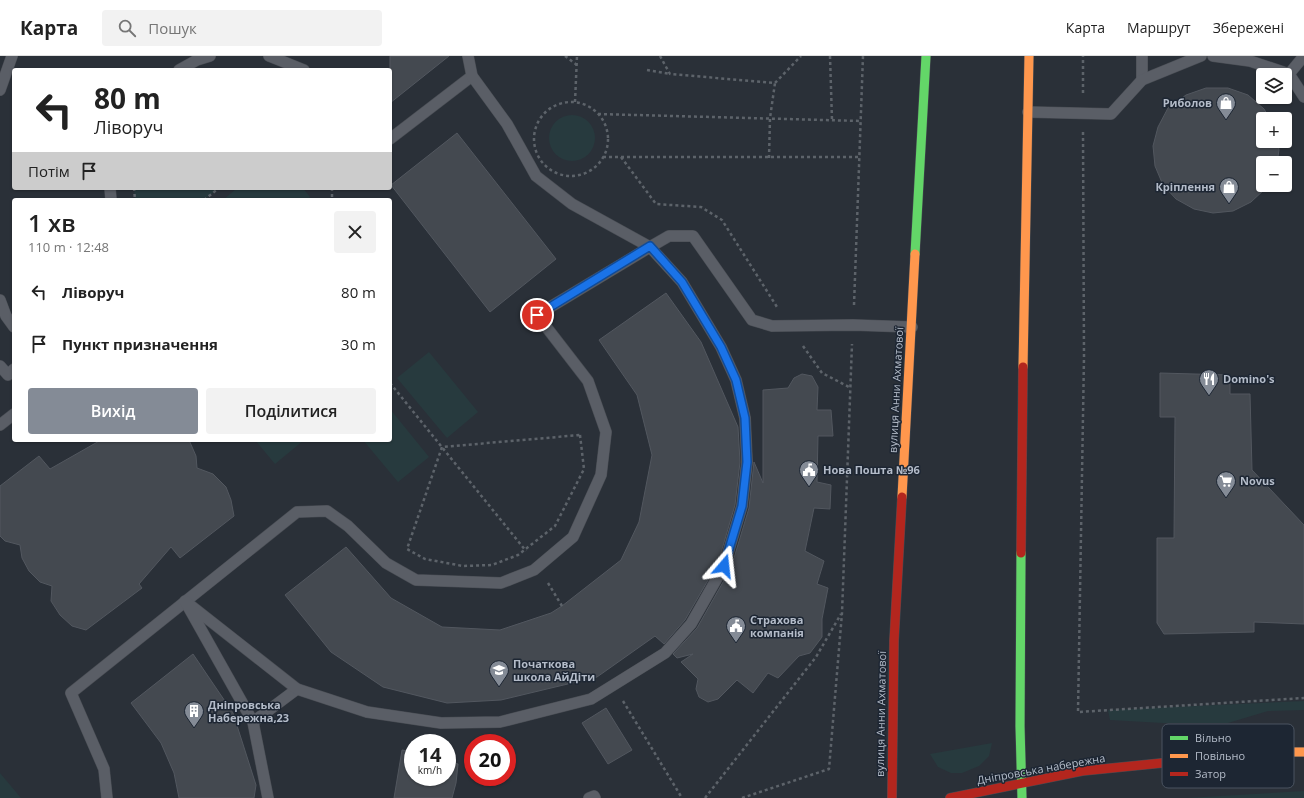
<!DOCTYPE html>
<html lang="uk">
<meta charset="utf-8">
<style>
body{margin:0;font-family:"Open Sans",sans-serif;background:#f2f2f2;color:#222;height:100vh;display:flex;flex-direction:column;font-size:15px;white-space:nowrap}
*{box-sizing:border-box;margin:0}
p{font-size:13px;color:#767676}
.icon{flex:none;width:22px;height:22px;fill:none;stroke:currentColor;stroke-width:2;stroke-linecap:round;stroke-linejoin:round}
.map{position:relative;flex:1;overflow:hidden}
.panel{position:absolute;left:12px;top:142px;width:380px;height:244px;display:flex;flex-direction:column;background:#fff;border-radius:4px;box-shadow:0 1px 3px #0004}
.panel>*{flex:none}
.top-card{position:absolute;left:12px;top:12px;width:380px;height:122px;border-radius:4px;box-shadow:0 1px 3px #0004;background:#fff;color:#222;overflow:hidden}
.tools{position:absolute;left:1256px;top:12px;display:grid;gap:8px}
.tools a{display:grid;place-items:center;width:36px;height:36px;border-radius:4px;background:#fff;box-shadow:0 1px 3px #0004;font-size:20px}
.speed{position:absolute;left:404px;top:678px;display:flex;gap:8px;font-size:20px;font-weight:700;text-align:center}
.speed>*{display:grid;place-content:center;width:52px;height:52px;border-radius:50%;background:#fff;box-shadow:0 1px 3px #0004;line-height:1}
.speed small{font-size:10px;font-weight:400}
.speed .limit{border:6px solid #d22;background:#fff;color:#111}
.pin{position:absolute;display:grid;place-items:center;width:34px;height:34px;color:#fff;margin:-17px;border:2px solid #fff;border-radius:50%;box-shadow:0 1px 4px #0007}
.me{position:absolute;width:44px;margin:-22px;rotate:17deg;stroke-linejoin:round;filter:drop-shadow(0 0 3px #0008)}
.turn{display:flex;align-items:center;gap:14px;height:84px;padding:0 16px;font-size:18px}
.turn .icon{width:52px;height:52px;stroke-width:2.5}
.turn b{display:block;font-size:28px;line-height:34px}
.then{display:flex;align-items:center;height:38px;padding:0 16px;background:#0003;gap:8px;font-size:15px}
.round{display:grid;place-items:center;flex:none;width:42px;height:42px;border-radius:4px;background:#f2f2f2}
.headline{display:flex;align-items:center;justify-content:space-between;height:68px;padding:0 16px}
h1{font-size:24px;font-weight:600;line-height:30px}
.cta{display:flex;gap:8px;margin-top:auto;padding:8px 16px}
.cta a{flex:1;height:46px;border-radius:4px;background:#848b96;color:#fff;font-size:16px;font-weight:600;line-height:46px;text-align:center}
.cta a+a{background:#f2f2f2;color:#222}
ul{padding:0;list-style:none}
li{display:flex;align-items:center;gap:12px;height:52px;padding:0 16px}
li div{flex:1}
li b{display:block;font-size:15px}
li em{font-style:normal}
header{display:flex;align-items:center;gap:24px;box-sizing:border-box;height:56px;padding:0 20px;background:#fff;border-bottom:1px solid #e0e0e0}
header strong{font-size:19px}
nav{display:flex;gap:22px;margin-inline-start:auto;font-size:14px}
.search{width:280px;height:36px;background:#f2f2f2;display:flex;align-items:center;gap:10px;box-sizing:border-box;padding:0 14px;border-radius:4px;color:#767676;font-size:15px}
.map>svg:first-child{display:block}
.green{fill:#273a3e}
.building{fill:#444950;stroke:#52575f}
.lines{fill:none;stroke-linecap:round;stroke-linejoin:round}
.lane-casing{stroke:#484c53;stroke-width:12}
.fast-casing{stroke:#484c53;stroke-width:10}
.slow-casing{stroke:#484c53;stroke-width:10}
.jam-casing{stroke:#484c53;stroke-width:10}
.path{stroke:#5d636a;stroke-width:2.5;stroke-dasharray:3 3;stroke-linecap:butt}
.lane{stroke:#5a5e66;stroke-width:11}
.fast{stroke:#63d668;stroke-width:9}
.slow{stroke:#ff974d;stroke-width:9}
.jam{stroke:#b3261e;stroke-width:9}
.route-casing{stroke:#114b97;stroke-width:10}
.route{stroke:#1a73e8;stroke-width:7}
.labels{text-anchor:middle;stroke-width:3;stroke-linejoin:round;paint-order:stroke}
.poi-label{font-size:11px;font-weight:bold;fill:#b4bcc9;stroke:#1d2633;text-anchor:start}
.street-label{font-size:11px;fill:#b4bcc9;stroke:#1d2633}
.key{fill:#1d2633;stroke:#4a5360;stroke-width:1}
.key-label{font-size:11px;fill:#b4bcc9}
</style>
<header>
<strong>Карта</strong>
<div class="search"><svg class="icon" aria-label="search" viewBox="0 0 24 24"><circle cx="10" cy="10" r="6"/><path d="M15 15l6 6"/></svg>Пошук</div>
<nav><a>Карта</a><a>Маршрут</a><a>Збережені</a></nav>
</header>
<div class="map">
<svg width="1304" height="742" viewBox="0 0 1304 742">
<rect width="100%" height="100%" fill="#2a3038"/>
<g class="green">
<circle cx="572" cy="82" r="23"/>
<polygon points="134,132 219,132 204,144 135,144"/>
<polygon points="237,132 303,132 310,141 307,144 223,144"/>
<polygon points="429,296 478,356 447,382 397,322"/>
<polygon points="390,353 429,401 398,426 363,384 390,384"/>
<polygon points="255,384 304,384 275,408"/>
<polygon points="1304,645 1304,654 1268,655 1228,667 1163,667 1110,664 1108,654"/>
<polygon points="992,687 989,700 979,710 962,717 951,717 938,711 930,698"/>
<polygon points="0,717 21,742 0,742"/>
<polygon points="1304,735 1304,742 1186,742"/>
</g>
<g class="building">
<polygon points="390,0 449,0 390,47"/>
<polygon points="1206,32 1228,32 1248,39 1264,53 1270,63 1263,63 1263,85 1278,85 1279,94 1277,107 1263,107 1263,129 1268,129 1266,132 1251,146 1233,155 1213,157 1194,153 1176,143 1163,129 1155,110 1153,90 1158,71 1168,52 1186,39"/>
<polygon points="457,77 556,203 490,256 391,129"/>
<polygon points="666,237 701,286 738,371 740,406 735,449 718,507 685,564 664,588 655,580 597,621 501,644 447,647 383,631 331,596 285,539 346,491 391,542 442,571 500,574 551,557 562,550 621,504 639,466 652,399 637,339 599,284"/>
<polygon points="1160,317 1230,319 1230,338 1250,338 1252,414 1304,469 1304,568 1254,566 1254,576 1164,578 1157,567 1157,482 1174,482 1175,361 1160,361"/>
<polygon points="802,318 812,320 818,331 817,354 831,354 833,380 818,380 817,426 831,429 830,453 814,452 805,495 824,505 817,528 828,532 822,563 822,581 810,597 799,600 778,622 768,617 753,637 737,624 718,643 708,646 699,641 696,633 698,623 681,606 693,598 677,602 673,598 697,572 731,512 749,452 754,406 763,427 763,334 788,332 794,322"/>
<polygon points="101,384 189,384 196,400 197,412 213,418 226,431 231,444 234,460 180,502 171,491 139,528 142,532 86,574 72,570 60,559 51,545 52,530 40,526 29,515 22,502 20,489 5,485 0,480 0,430 39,400 50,413"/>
<polygon points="193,598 233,657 256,729 254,742 179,742 174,717 161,687 131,647"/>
<polygon points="606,652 632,694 608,708 582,667"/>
<polygon points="402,694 413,696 413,721 447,721 447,705 458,708 456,727 452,742 394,742"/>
</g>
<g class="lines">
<g class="lane-casing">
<g id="lane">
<polyline points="269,0 304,14"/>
<polyline points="1213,0 1250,5 1289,18 1304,41"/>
<polyline points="179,14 197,4 210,0"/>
<polyline points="1289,18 1304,0"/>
<polyline points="1142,24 1142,0"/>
<polyline points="0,34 12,0"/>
<polyline points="1028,56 1111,58 1142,24 1201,0"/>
<polyline points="390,83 472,20"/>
<polyline points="110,132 111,144"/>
<polyline points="0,244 6,260 14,271"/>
<polyline points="0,310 8,319 14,313"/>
<polyline points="0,369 14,358"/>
<polyline points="253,666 297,633"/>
<polyline points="107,742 104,713 71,637 297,456 327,455 348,470 386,507 416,524 501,527 534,514 573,481 601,419 606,376 588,325 537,259 650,191 669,180 693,180 752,264 772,270 853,269 912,271"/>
<polyline points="268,742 253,666 185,545 297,633 367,656 441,667 500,666 591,643 665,597 691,568 724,510 742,450 747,406 745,362 736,324 721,291 682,226 650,191 572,148 536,120 507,68 472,20 468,0"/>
<polyline points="589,742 594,740 595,742"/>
</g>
</g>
<g class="fast-casing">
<g id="fast">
<polyline points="915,198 926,0"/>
<polyline points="1021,497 1020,670 1022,742"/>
</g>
</g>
<g class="slow-casing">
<g id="slow">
<polyline points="1023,311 1029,0"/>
<polyline points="902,441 915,198"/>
<polyline points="1222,701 1274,696 1304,696"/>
</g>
</g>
<g class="jam-casing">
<g id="jam">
<polyline points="1021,497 1023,311"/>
<polyline points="892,742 894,585 902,441"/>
<polyline points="950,742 1082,715 1222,701"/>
</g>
</g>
<g class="path">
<polyline points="565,0 577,9"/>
<polyline points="660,0 670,18 775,27 801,0"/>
<polyline points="830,0 832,64"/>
<polyline points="647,14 670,18"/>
<polyline points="1083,37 1083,0"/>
<polyline points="575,46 577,0"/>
<circle cx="571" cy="83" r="37"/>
<polyline points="598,58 861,65"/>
<polyline points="1083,76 1084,301 1078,656 1304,642"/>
<polyline points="603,101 859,101"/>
<polyline points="621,101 656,148 701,151 722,164 777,251"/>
<polyline points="769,102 770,62 775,27"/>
<polyline points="134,132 135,144"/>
<polyline points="332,132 332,144"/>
<polyline points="204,144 219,132"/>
<polyline points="854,249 863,0"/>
<polyline points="803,290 822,317 851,332"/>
<polyline points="390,327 526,495"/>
<polygon points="580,379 584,413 555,470 518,499 492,509 463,510 425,503 407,493 442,391"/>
<polyline points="548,527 562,550"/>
<polyline points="623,645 682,742"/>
<polyline points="705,742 816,601 841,558"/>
<polyline points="742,742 829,713 842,557 852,288"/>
</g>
<use href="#lane" class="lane"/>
<use href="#fast" class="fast"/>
<use href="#slow" class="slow"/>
<use href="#jam" class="jam"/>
</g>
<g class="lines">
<g class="route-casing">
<polyline id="route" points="537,259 650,190 682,226 721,291 736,324 745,362 747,406 742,450 724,510"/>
</g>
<use href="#route" class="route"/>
</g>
<defs>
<g id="shop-pin" transform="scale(1)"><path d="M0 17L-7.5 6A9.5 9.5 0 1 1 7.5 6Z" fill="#848b96" stroke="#1d2633"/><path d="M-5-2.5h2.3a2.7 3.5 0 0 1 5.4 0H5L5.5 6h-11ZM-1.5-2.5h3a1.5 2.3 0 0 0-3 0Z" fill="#fff"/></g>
<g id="restaurant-pin" transform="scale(1)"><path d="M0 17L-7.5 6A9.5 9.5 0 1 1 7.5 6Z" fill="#848b96" stroke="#1d2633"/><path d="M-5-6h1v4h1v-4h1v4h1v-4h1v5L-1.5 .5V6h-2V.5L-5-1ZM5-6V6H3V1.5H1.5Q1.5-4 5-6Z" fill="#fff"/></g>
<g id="civic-pin" transform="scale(1)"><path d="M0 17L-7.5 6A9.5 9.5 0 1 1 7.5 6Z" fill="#848b96" stroke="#1d2633"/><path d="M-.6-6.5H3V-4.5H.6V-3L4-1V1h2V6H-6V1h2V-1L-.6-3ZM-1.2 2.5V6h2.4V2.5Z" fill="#fff"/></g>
<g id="supermarket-pin" transform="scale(1)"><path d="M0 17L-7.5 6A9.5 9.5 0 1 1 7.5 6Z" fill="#848b96" stroke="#1d2633"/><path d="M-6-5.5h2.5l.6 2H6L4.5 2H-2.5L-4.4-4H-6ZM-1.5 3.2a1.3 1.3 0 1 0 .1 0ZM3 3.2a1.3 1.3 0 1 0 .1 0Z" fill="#fff"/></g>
<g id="school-pin" transform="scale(1)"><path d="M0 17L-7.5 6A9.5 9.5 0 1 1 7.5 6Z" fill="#848b96" stroke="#1d2633"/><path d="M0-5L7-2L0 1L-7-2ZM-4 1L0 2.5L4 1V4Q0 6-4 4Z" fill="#fff"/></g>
<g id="building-pin" transform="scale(1)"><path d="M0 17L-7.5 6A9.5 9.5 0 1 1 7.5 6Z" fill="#848b96" stroke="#1d2633"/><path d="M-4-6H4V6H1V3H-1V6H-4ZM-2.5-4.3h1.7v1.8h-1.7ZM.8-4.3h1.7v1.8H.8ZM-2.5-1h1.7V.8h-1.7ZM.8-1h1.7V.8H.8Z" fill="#fff"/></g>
</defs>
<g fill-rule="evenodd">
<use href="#shop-pin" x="1226" y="47"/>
<use href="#shop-pin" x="1229" y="131"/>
<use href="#restaurant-pin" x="1209" y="323"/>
<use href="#civic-pin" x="809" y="414"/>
<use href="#supermarket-pin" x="1226" y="425"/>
<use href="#civic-pin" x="736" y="570"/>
<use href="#school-pin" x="499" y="614"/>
<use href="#building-pin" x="194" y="655"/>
</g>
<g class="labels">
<g class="poi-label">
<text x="1212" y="51" text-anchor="end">Риболов</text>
<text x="1215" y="135" text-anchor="end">Кріплення</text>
<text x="1223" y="327">Domino's</text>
<text x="823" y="418">Нова Пошта №96</text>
<text x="1240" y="429">Novus</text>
<text x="750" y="568">Страхова<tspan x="750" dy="13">компанія</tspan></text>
<text x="513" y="612">Початкова<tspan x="513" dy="13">школа АйДіти</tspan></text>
<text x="208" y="653">Дніпровська<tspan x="208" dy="13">Набережна,23</tspan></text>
</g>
<g class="street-label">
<text transform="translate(896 334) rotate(-87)" y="4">вулиця Анни Ахматової</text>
<text transform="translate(881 658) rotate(-89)" y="4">вулиця Анни Ахматової</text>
<text transform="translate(1041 713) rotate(-10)" y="4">Дніпровська набережна</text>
</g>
</g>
<rect x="1162" y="668" width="132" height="64" rx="6" class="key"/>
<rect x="1170" y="680" width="18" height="4" fill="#63d668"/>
<rect x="1170" y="698" width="18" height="4" fill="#ff974d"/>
<rect x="1170" y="716" width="18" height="4" fill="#b3261e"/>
<g class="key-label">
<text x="1195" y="686">Вільно</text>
<text x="1195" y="704">Повільно</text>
<text x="1195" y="722">Затор</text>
</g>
</svg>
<div class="tools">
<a><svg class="icon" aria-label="layers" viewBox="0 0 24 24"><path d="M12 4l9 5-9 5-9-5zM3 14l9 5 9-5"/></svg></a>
<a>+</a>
<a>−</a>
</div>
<div class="speed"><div>14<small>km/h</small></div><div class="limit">20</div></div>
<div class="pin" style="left:537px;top:259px;background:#d93025"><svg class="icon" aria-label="arrive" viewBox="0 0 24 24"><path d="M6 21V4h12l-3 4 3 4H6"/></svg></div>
<svg class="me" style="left:724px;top:510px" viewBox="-20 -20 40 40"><path d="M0-17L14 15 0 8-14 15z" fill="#1a73e8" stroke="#fff" stroke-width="4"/></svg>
<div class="top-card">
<div class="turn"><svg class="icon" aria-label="left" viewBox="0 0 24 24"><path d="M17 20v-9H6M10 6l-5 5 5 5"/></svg><div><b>80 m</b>Ліворуч</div></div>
<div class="then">Потім<svg class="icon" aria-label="arrive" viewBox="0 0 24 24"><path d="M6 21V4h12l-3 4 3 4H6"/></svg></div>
</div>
<section class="panel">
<div class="headline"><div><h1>1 хв</h1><p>110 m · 12:48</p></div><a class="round"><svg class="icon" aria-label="close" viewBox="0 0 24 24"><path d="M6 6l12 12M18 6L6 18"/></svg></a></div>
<ul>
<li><svg class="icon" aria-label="left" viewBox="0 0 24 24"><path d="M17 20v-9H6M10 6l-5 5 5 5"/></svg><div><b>Ліворуч</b></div><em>80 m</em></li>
<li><svg class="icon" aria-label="arrive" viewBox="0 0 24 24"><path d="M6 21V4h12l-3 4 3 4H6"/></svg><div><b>Пункт призначення</b></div><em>30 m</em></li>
</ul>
<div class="cta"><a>Вихід</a><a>Поділитися</a></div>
</section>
</div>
